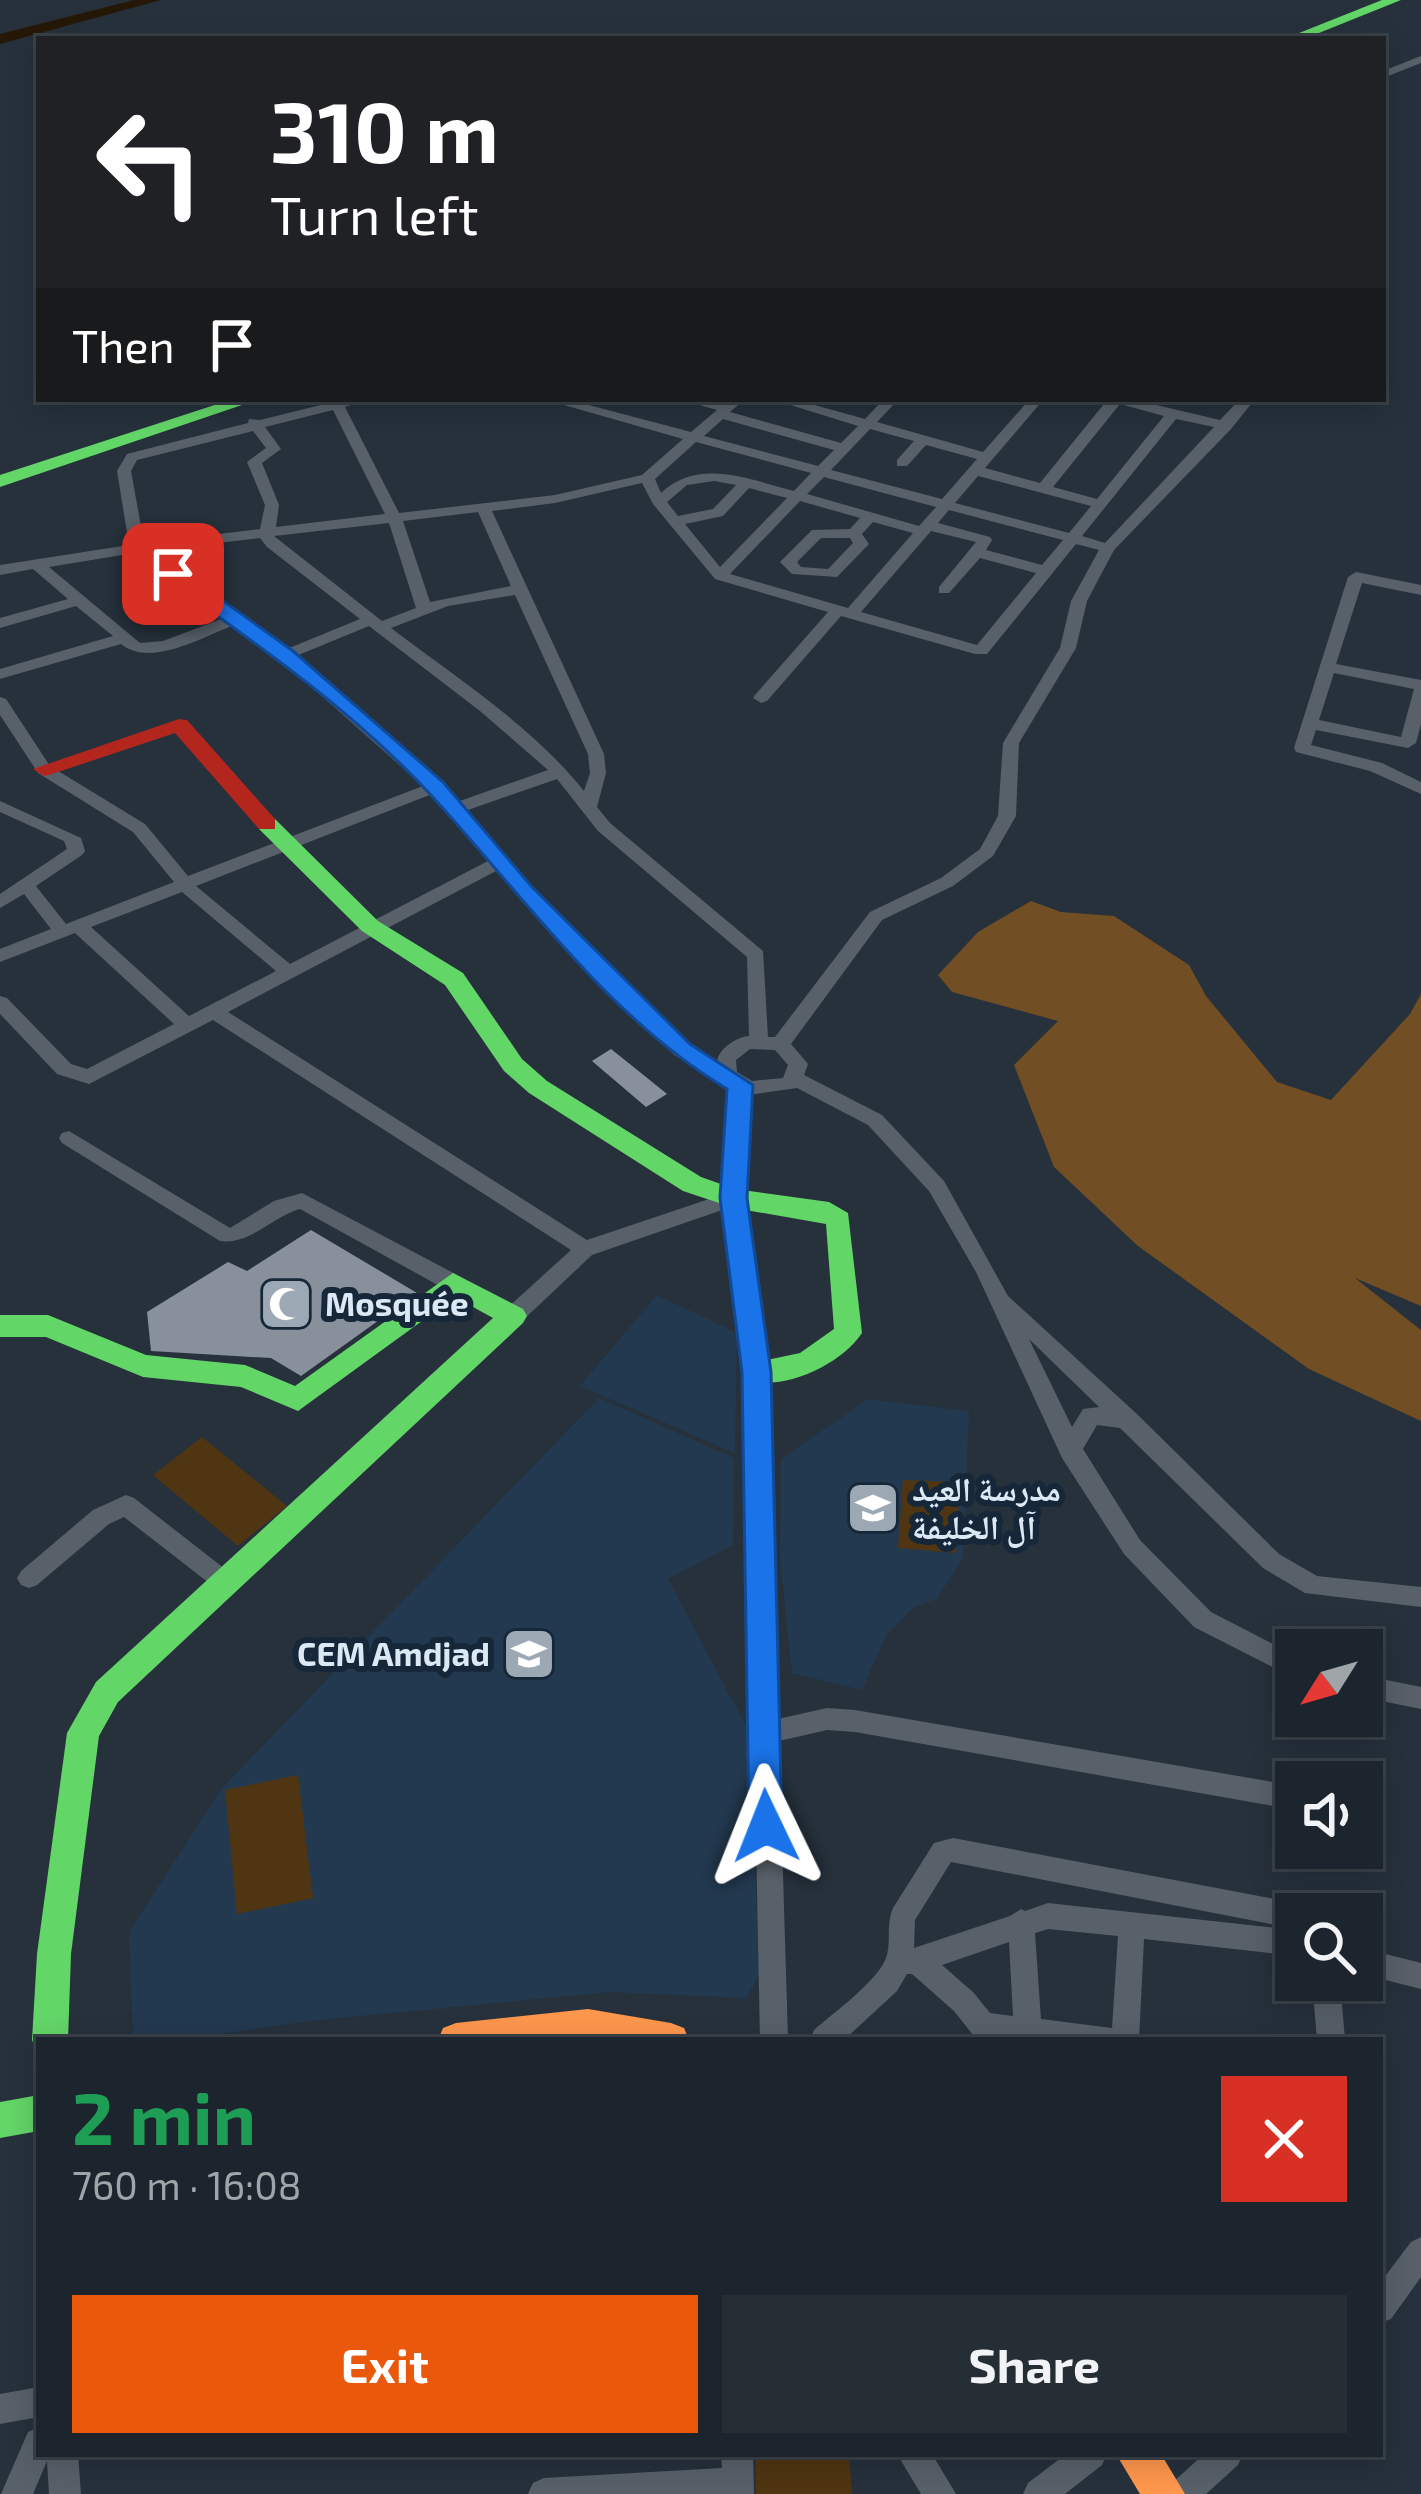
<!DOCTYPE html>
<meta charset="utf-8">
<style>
body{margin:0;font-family:"Exo 2","Noto Naskh Arabic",sans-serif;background:#252d35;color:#f1f3f6;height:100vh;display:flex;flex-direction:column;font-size:45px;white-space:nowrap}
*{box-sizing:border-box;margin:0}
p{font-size:39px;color:#a0a5aa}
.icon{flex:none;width:66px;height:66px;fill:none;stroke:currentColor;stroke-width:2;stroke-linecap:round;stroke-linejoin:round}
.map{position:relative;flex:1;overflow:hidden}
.details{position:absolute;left:36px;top:2037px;width:1347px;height:420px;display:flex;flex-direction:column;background:#1c252d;border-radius:0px;box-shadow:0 6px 30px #0003,0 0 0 3px #3a4249}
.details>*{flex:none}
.banner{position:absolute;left:36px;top:36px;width:1350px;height:366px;border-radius:0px;box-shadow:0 6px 30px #0003,0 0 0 3px #3a4249;background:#202124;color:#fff;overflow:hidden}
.needle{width:78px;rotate:233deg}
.controls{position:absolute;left:1275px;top:1629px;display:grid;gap:24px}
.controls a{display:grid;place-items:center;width:108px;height:108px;border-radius:0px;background:#1c252d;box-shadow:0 6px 30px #0003,0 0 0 3px #3a4249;font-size:60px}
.pin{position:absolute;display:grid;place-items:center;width:102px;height:102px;color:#fff;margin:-51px;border-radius:24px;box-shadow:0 6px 18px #0006}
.me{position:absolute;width:132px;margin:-66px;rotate:358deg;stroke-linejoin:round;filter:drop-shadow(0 0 9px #0008)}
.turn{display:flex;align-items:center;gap:42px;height:252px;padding:0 36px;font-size:54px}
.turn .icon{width:156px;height:156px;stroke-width:2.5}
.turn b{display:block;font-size:84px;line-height:102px}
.then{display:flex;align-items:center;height:114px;padding:0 36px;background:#0003;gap:24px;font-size:45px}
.round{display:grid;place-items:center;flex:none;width:126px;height:126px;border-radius:0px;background:#252d35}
.overview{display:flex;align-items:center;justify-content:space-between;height:204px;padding:0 36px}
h1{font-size:72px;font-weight:700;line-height:90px;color:#1e9e55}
.action{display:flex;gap:24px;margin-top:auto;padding:24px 36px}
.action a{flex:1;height:138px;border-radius:0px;background:#ea580c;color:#fff;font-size:48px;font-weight:700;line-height:138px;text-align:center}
.action a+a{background:#252d35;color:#f1f3f6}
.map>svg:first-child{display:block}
.built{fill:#23394f}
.green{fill:#503512}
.forest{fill:#714e23}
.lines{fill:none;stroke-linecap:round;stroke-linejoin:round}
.river{fill:#261807;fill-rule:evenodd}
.building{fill:#88919b}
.street{fill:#58616a;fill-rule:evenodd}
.fast{fill:#63d668;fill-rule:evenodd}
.slow{fill:#ff974d;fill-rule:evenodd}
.jam{fill:#b3261e;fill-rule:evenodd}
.route{fill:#1a73e8;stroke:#114b97;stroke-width:3}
.labels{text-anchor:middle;stroke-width:12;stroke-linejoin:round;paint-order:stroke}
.poi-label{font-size:33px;font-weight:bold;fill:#dce8f4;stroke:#152739;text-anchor:start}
</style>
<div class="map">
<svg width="1421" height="2494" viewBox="0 0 1421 2494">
<rect width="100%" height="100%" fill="#26313c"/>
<g class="built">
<polygon points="657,1295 737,1333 735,1453 580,1386"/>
<polygon points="599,1398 734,1458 733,1545 668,1579 748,1730 760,1974 746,1998 610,1992 310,2021 181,2040 133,2040 129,1932 222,1788"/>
<polygon points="868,1399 969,1411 963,1558 937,1599 914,1607 886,1636 862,1690 792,1673 780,1558 781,1459"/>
</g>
<g class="green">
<polygon points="202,1437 287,1506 238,1546 153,1475"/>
<polygon points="903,1480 960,1482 956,1553 898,1548"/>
<polygon points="298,1775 313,1898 237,1914 225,1790"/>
<polygon points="755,2454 849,2454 852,2494 756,2494"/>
</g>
<polygon class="forest" points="1031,901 1061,912 1114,916 1189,965 1206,996 1277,1082 1331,1100 1410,1014 1421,994 1421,1306 1355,1278 1421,1330 1421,1421 1309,1369 1138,1246 1054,1167 1014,1065 1058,1021 952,992 938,975 978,932"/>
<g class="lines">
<polygon class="river" points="134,0 161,0 0,44 0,34"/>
</g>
<g class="building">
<polygon points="611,1049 646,1077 667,1094 646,1107 592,1061"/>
<polygon points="311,1230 417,1293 301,1376 271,1358 151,1351 147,1312 228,1262 247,1271"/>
</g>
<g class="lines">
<g class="street">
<polygon points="1421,56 1421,63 1383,78 1383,71"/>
<path d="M345 399H368L345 407 399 513 555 495 642 475 683 439 543 399H566L691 432 717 410 679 399 724 403 730 399H745L730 412 841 443 858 426 771 399H793L865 419 884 399H899L877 422 983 452 1030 399H1044L985 468 1040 483 1108 399H1131L1220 420 1240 399H1255L1231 429 1114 550 1087 601 1076 648 1019 743 1016 816 993 856 953 886 882 920 791 1044 808 1064 804 1075 882 1115 944 1181 1008 1296 1138 1415 1279 1554 1317 1576 1421 1587V1607L1305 1593 1263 1568 1120 1428 1097 1425 1083 1449 1140 1540 1211 1612 1296 1656V1679L1194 1627 1124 1554 1062 1458 976 1272 929 1191 868 1125 797 1088 749 1095 744 1198 768 1372 778 1719 827 1708 855 1710 1273 1782 1282 1786 1286 1794 1282 1802 1273 1806 855 1732 827 1730 779 1741 788 2040H760L754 1741 750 1734 754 1727 746 1372 725 1209 592 1255 521 1322H505L502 1316 505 1310 571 1250 213 1020 89 1084 57 1074 0 1014V996L7 998 71 1064 87 1069 174 1024 75 933 0 962V949L51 929 24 894 0 908V894L67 849 64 841 0 812V801L81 838 85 851 82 855 36 886 66 924 174 882 133 832 38 773 0 715V697L6 699 50 766 145 824 188 876 423 786 279 658 234 625C203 637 150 668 121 644L0 679V669L113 636 76 606 0 628V618L68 599 33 569 0 575V565L129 545 117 471 127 454 248 423 249 419 260 420ZM1120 404 1164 416 1097 499 1053 487ZM333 410 385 514 276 527 279 505 262 463 281 449 265 427ZM723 419 834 450 818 466 704 436ZM1176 419 1214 427 1105 543 1082 536ZM870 429 914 441 897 460V466H907L926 445 977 459 942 499 831 470ZM253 431 266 448 247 462 265 505 260 529 144 543 131 471 137 460ZM696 442 811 473 794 491C750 480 699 457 661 493L655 479ZM978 476 1091 506 1069 533 955 503ZM824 477 936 507 919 526 807 494ZM714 481 736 485 713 509 678 516 667 502 687 485ZM642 483 653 504 715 579 828 612 755 695 753 698 761 703 767 701 841 616 975 654H987L1076 544 1099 550 1071 601 1060 648 1003 743 998 816 980 849 941 878 870 912 775 1037H768L763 951 610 823 597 807 606 773 604 754 492 511 555 503ZM749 488 787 498 720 567 685 524 723 516ZM800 501 860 518 850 529 812 530 780 562 792 574 837 577 869 544 862 534 873 522 913 533 848 608 730 574ZM949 510 1063 540 1042 565 986 550 992 540 990 537 938 523ZM478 512 511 586 430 602 403 521ZM389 523 416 608 382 621 274 536ZM931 531 976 542 939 587V593H949L980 558 1036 573 977 645 861 612ZM260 538 267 547 360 619 287 649 151 551ZM821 538H850L853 543 828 569 801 567 797 562ZM134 553 224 618 163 641 140 643 49 567ZM515 595 588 754 590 773 584 791C532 726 457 678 391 628L448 606ZM369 626 480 711 548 770 457 802 441 783 296 656ZM557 779 598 831 747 957 749 1036C736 1037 719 1049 717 1061L688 1045 530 889 465 811ZM432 794 488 861 290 964 196 886ZM496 871 674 1055 730 1086 724 1194 587 1240 228 1012ZM182 892 276 971 189 1016 91 927ZM750 1049 775 1050 788 1065 783 1078 752 1081 737 1072 736 1060ZM1029 1339 1099 1407 1083 1409 1072 1427Z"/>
<path d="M1356 572 1421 585V595L1362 583 1336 664 1421 680V724L1416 743 1408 748 1316 730 1311 745 1382 763 1421 782V794L1370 771 1296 752 1294 748 1348 577ZM1334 673 1414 689 1401 737 1319 720Z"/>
<path d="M69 1131 230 1228 274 1201 302 1193 461 1277 464 1283 461 1289H445L300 1209C271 1217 251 1245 220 1241L62 1143 59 1138 62 1133Z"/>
<polygon points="126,1495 134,1498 234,1576 238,1583 234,1590 226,1593 218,1590 124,1517 109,1524 37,1585 29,1588 21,1585 17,1578 21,1571 93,1510"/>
<polygon points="1362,1675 1421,1687 1421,1709 1362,1697"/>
<path d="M953 1838 1296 1903 1305 1907 1308 1914H1296V1929L951 1862 915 1920 914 1948 1010 1916 1021 1909 1025 1911 1048 1903 1296 1930V1956L1144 1939 1139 2040H977L954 2011 912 1974H907L897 1991 844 2040H810L814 2030C833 2013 881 1979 887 1955 891 1939 886 1924 893 1908L934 1843ZM1048 1929 1118 1936 1112 2028 1041 2019 1035 1933ZM1009 1942 1013 2016 990 2013 974 1993 942 1965Z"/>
<polygon points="1362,1948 1421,1963 1421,1989 1362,1974"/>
<polygon points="1312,1980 1340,1980 1345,2040 1317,2040"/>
<polygon points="1421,2237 1421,2277 1391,2319 1380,2323 1380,2283 1411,2242"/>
<polygon points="39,2387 39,2417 0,2424 0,2394"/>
<polygon points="39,2427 39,2454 78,2454 81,2494 49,2494 47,2461 33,2494 1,2494 28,2432"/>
<polygon points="721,2454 753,2454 754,2494 528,2494 533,2483 544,2478 722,2468"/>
<polygon points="897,2454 932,2454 956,2494 921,2494"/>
<polygon points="1066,2454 1107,2454 1102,2465 1065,2494 1023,2494 1028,2483"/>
<polygon points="1204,2454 1243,2454 1238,2465 1206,2494 1167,2494 1172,2483"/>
</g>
<g class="fast">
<polygon points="1382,0 1401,0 1304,39 1284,39"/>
<polygon points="233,399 260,399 0,487 0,475"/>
<path d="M267 817 275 819 378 921 463 973 522 1059 547 1081 701 1177 735 1189 829 1202 848 1213 862 1333C842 1364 783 1392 747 1380L743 1372 747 1364 800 1353 834 1329 826 1224 734 1208 683 1191 529 1093 504 1071 445 985 362 931 259 829V819Z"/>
<polygon points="453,1273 523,1309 527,1316 523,1323 118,1702 99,1736 71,1954 68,2040 39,2040 37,2052 32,2040 37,1954 67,1733 96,1682 493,1318 455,1297 298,1411 241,1387 143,1377 46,1337 0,1337 0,1315 48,1315 146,1355 245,1365 295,1386"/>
<polygon points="39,2095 39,2131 0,2138 0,2102"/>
</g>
<g class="slow">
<polygon points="588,2009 671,2023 684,2028 689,2040 438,2040 443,2028 456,2023"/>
<polygon points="1116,2454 1161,2454 1185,2494 1140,2494"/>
</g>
<polygon class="jam" points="179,719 187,720 275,819 275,829 259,829 175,733 52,774 44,776 33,769"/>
</g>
<path class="route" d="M166 570H180L293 651 443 782 532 887 690 1044 753 1085 747 1198 771 1372 782 1826 778 1837 766 1842 754 1837 749 1826 742 1372 720 1198 727 1089C606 1016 524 896 429 793 353 711 257 644 166 579Z"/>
<defs>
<g id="mosque-square" transform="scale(2.7)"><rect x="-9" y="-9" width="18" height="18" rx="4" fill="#9ca8b4" stroke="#152739"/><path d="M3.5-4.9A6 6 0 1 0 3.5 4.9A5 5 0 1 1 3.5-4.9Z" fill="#fff"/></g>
<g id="school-square" transform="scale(2.7)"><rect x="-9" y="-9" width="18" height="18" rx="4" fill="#9ca8b4" stroke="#152739"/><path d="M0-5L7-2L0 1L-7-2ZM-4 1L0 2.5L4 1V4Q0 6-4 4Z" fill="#fff"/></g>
</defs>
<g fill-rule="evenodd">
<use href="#mosque-square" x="286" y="1304"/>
<use href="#school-square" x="873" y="1508"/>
<use href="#school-square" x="529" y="1654"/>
</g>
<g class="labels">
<g class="poi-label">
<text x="325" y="1316">Mosquée</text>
<text x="912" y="1501">مدرسة العيد<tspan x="912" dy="38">آل الخليفة</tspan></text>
<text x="490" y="1666" text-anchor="end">CEM Amdjad</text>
</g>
</g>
</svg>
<div class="controls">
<a><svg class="needle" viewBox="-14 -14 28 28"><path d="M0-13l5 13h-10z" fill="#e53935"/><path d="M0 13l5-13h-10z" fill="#a0a5aa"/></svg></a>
<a><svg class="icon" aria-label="sound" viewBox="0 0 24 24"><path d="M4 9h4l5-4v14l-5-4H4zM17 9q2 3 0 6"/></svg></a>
<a><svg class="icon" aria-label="search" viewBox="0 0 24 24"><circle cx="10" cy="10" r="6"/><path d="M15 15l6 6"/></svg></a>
</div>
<div class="pin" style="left:173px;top:574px;background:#d93025"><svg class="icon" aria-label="arrive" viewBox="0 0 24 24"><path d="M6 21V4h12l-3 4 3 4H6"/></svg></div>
<svg class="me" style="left:766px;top:1826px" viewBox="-20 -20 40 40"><path d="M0-17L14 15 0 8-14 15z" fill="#1a73e8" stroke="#fff" stroke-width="4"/></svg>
<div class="banner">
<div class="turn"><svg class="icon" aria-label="left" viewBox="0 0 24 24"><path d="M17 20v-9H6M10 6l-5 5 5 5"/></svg><div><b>310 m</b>Turn left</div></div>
<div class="then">Then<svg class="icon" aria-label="arrive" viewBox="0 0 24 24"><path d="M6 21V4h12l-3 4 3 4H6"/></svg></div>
</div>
<section class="details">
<div class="overview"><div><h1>2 min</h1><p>760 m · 16:08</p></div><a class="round" style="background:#d93025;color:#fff"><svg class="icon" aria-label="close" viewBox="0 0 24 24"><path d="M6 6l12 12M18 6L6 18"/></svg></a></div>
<div class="action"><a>Exit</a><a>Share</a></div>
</section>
</div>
